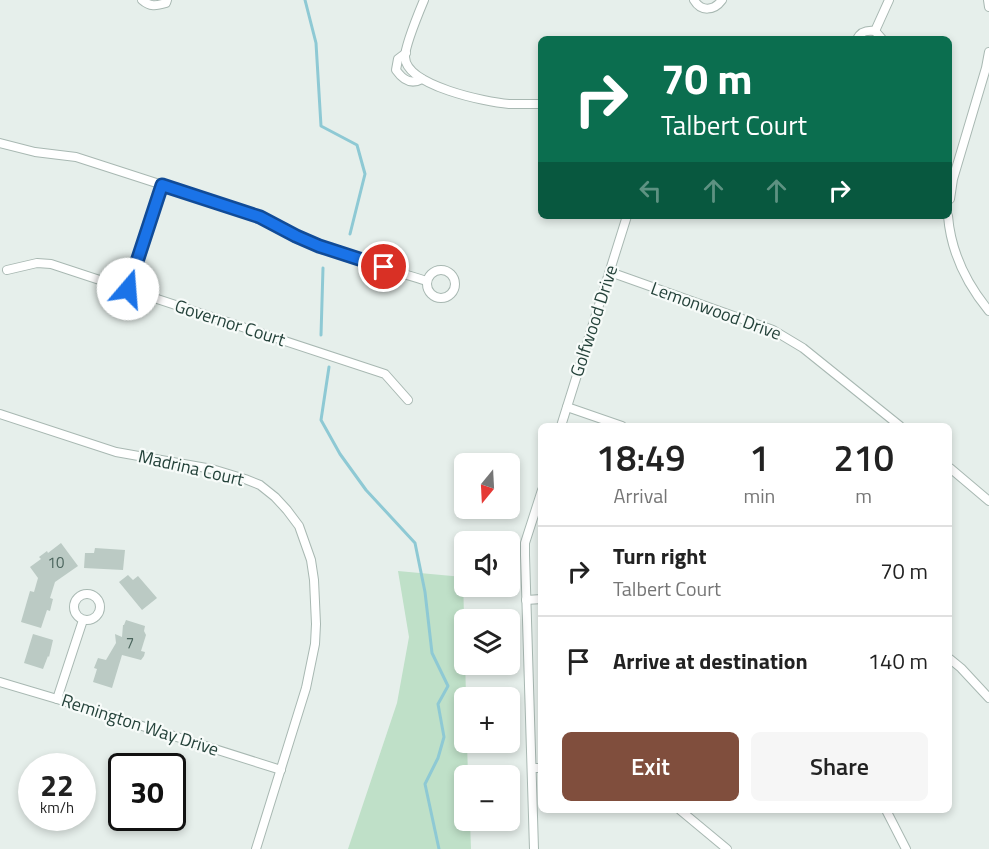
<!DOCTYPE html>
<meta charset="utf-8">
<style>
body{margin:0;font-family:"Titillium Web",sans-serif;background:#f6f6f6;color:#222;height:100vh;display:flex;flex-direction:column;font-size:22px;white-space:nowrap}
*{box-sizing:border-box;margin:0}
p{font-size:20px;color:#767676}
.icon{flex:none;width:33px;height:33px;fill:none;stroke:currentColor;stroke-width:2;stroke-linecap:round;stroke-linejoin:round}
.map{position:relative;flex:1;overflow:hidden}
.side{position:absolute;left:538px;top:423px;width:414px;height:390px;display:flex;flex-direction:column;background:#fff;border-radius:9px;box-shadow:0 3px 9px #0003}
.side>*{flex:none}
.guide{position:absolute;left:538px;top:36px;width:414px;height:183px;border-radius:9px;box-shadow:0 3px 9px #0003;background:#0b6e4f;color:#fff;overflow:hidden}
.needle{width:39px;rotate:198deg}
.buttons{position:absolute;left:454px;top:453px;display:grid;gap:12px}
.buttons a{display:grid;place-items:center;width:66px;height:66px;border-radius:9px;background:#fff;box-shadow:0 3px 9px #0003;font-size:30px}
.speed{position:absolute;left:18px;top:753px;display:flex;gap:12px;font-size:30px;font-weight:700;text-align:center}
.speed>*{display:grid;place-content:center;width:78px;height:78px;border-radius:50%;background:#fff;box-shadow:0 3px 9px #0003;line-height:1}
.speed small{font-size:15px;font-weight:400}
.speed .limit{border:3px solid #111;border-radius:9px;background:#fff;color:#111}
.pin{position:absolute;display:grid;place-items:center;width:51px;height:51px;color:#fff;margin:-26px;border:3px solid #fff;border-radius:50%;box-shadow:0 2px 6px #0007}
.me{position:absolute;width:66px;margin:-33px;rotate:18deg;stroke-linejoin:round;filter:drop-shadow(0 0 4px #0008)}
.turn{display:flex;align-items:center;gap:21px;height:126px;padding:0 24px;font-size:27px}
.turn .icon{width:78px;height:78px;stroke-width:2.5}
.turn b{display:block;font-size:42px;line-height:51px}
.lanes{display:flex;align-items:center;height:57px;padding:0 24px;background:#0003;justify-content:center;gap:30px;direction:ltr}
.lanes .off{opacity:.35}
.eta{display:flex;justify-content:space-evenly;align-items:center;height:102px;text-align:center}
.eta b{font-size:36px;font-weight:600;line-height:42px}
.cta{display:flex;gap:12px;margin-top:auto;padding:12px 24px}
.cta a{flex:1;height:69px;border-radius:9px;background:#804e3d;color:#fff;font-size:24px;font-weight:600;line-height:69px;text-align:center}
.cta a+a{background:#f6f6f6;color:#222}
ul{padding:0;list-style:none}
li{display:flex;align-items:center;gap:18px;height:90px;padding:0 24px;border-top:2px solid #e0e0e0}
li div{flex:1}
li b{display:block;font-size:22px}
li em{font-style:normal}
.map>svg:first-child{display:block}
.green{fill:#bfe0c8}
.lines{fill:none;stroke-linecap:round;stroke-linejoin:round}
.stream{stroke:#8ec9d4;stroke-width:3}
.building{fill:#bbcac4}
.minor-casing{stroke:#a8b8b2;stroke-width:10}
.minor{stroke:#fff;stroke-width:8}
.route-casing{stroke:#114b97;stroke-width:15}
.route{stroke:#1a73e8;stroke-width:10}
.labels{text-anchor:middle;stroke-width:4.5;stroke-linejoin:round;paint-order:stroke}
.number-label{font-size:15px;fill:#4a645c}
.street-label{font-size:18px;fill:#24423a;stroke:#f7fbf9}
</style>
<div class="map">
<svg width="989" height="849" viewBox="0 0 989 849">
<rect width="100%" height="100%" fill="#e6efeb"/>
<polygon class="green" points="398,571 463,577 466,697 465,742 467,743 468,775 465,776 465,820 470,821 471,849 348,849 397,703 409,637"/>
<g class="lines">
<g class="stream">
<polyline points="305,0 316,43 321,126 357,145 365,174 350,234"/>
<polyline points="321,335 323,268"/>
<polyline points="329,367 321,420 340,454 366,490 415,543 425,592 432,653 448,686 438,704 444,737 438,758 425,784 439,849"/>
</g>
</g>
<g class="building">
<polygon points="61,543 78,566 55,582 50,598 53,599 50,611 47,610 41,628 21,622 30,591 34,592 38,578 30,567 41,559 39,557 47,551 48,553"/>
<polygon points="95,548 125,550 123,570 84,568 85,553 94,553"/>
<polygon points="128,575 133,580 138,576 157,598 142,610 119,582"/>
<polygon points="126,620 145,626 144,631 146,635 141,651 145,652 144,656 141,660 122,655 112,688 93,682 97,669 94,668 98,658 106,660 116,643 115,634 122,637 123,625 124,625"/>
<polygon points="33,634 53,640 49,657 48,656 43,669 24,663"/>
</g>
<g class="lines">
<g class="minor-casing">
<g id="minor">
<path d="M142 0C150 7 156 6 166 3L167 0"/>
<path d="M424 0C419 12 405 46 405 57 406 86 486 102 509 104 520 104 531 104 542 104"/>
<path d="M694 0C701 12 714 11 722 0"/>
<polyline points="988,0 989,7"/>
<polyline points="875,31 889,0"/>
<path d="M857 39C861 31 867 30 875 31L882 39"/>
<path d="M406 53 398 59 396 70C403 80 411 85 422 79"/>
<path d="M0 143 35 152 76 157 243 211C270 221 293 237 320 247 355 260 391 270 427 281"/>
<polyline points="950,199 953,179 986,68 989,52"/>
<path d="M948 216C951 253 966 283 989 311"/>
<polyline points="7,270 37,263 51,264 385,374 408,400"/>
<circle cx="441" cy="284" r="14"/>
<polyline points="610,272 773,330 803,348 900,426"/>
<polyline points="128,289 162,185"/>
<polyline points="567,407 622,426"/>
<polyline points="0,414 116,452 212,469 245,479 260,485 275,497 287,510 299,526 311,560 314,580 316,624 315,644 306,688 256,849"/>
<polyline points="561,426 627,216"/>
<polyline points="950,468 989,501"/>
<circle cx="87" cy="607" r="13"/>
<polyline points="526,600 542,599"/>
<polyline points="950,659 961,668 989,698"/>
<polyline points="0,682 57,699 281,770"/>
<polyline points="57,699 83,620"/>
<polyline points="532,768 542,768"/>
<polyline points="680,810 727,849"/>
<polyline points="886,810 906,849"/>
<polyline points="534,849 525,555 525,543 542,490"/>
</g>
</g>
<use href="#minor" class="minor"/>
</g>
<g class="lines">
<g class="route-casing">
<polyline id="route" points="128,289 162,185 260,217 296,236 319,246 384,267"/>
</g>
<use href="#route" class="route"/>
</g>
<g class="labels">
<g class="number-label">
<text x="56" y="568">10</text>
<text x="130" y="648">7</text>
</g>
<g class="street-label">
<text transform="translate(716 311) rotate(20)" y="6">Lemonwood Drive</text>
<text transform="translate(594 321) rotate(-72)" y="6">Golfwood Drive</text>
<text transform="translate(230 323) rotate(18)" y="6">Governor Court</text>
<text transform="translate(191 468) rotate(13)" y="6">Madrina Court</text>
<text transform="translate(140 725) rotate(18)" y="6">Remington Way Drive</text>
</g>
</g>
</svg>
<div class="buttons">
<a><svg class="needle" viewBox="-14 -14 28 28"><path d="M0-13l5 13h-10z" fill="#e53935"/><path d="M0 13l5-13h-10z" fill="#767676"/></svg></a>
<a><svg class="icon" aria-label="sound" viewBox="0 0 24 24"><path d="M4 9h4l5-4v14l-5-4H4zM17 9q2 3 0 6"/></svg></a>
<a><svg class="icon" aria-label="layers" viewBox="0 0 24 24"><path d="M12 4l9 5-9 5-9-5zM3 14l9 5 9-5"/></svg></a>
<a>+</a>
<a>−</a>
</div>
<div class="speed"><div>22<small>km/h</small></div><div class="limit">30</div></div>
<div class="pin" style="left:384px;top:267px;background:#d93025"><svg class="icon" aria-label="arrive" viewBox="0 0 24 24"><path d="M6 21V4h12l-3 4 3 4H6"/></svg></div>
<svg class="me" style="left:128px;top:289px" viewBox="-20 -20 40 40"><circle r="19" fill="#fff"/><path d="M0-13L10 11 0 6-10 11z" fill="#1a73e8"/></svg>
<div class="guide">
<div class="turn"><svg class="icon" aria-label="right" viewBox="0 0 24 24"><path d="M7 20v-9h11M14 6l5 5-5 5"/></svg><div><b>70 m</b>Talbert Court</div></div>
<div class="lanes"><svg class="icon off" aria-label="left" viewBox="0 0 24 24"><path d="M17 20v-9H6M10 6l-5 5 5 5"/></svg><svg class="icon off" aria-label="ahead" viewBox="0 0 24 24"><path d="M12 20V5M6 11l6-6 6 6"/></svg><svg class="icon off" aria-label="ahead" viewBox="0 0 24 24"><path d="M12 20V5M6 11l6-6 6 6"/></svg><svg class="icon" aria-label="right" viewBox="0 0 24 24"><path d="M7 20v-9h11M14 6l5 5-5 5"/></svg></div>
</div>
<section class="side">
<div class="eta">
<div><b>18:49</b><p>Arrival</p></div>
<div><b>1</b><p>min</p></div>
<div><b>210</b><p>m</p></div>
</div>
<ul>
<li><svg class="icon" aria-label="right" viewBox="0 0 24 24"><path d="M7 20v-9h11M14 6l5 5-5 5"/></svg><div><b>Turn right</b><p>Talbert Court</p></div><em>70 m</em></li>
<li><svg class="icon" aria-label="arrive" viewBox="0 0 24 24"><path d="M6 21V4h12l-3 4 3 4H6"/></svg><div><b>Arrive at destination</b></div><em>140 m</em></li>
</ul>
<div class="cta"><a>Exit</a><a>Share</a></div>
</section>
</div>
